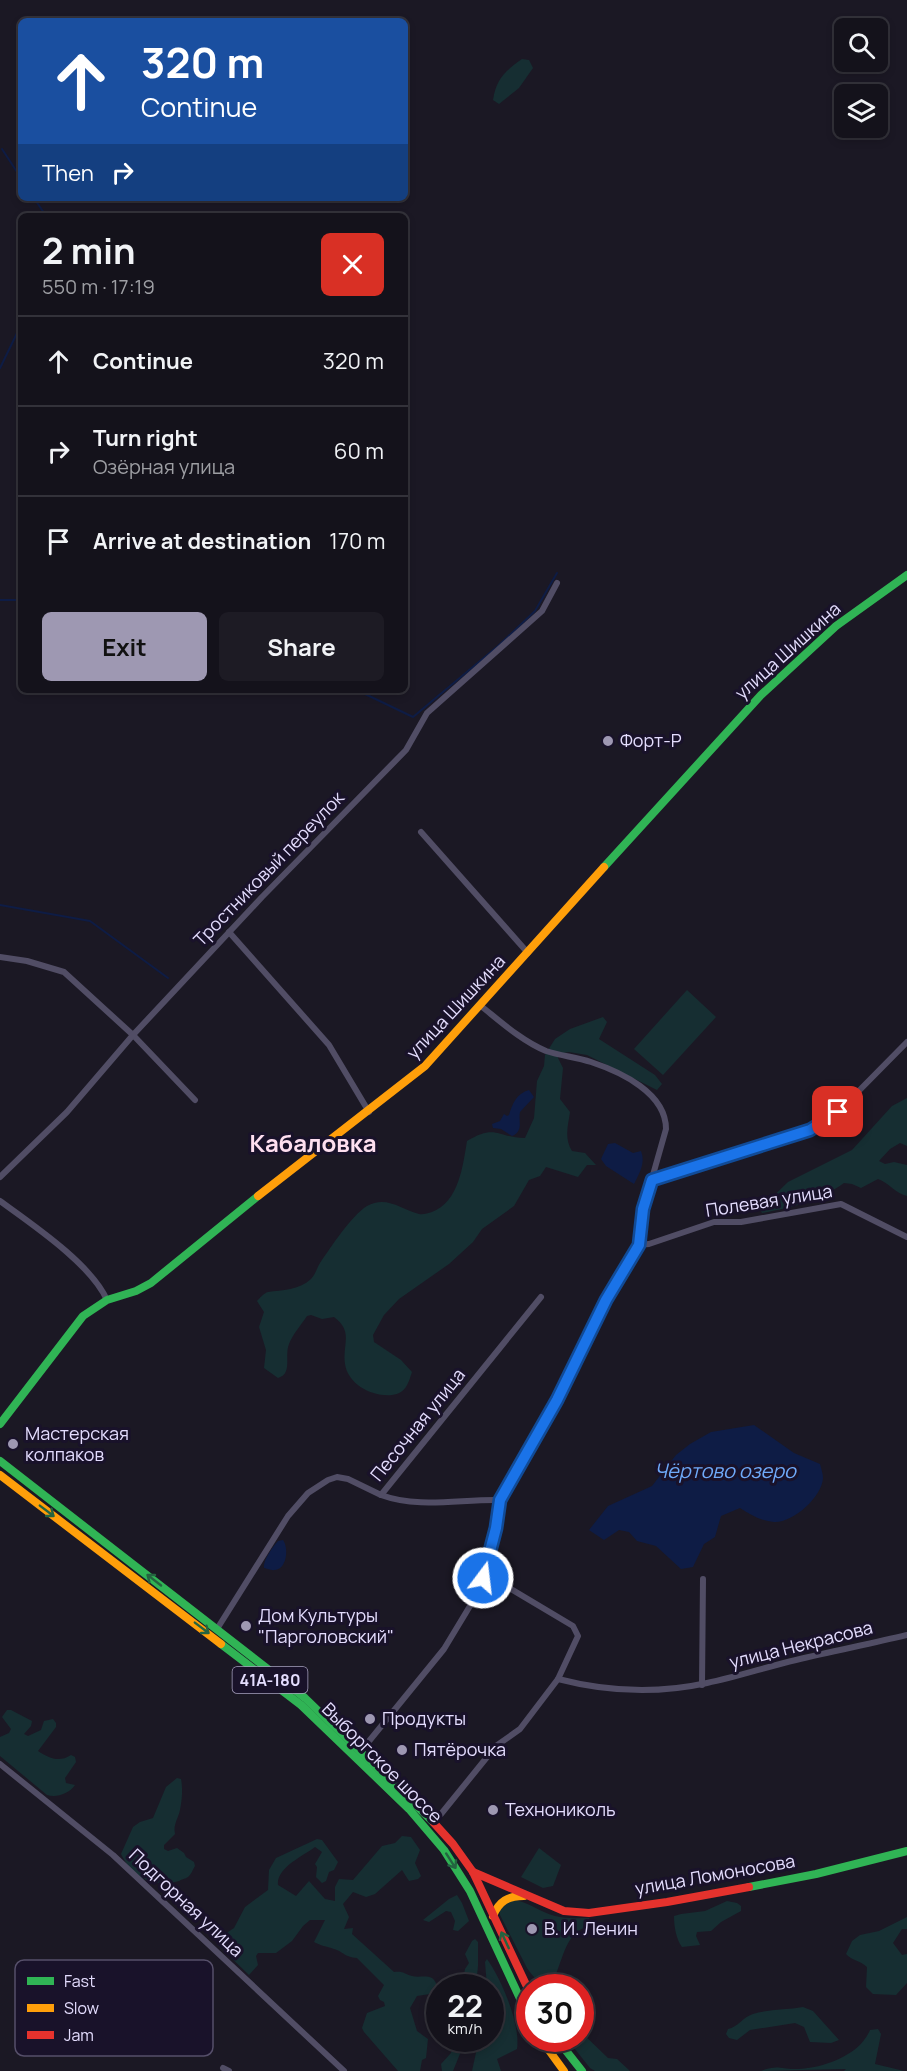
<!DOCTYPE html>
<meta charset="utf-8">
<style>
body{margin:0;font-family:Manrope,sans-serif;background:#1d1b24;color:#f1f3f6;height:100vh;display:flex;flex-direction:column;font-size:22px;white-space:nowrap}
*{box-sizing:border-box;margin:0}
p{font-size:20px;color:#9d9ea3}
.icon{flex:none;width:33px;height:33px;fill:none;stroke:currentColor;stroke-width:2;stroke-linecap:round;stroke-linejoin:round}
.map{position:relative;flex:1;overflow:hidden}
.panel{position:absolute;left:18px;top:213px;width:390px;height:480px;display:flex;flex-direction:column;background:#14121b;border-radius:9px;box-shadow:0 3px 9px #0003,0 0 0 2px #33323a}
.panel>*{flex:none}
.hud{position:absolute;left:18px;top:18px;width:390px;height:183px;border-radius:9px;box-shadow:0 3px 9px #0003,0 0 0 2px #33323a;background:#1a4fa0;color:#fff;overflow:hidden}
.buttons{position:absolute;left:834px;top:18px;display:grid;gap:12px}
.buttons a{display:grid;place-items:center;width:54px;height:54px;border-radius:9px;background:#14121b;box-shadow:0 3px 9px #0003,0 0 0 2px #33323a;font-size:30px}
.speed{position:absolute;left:426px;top:1974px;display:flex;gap:12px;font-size:30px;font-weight:700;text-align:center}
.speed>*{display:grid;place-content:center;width:78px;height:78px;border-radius:50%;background:#14121b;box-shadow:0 3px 9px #0003,0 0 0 2px #33323a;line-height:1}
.speed small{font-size:15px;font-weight:400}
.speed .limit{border:9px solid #d22;background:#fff;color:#111}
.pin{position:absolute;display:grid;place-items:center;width:51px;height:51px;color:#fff;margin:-26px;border-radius:12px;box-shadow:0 3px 9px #0006}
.me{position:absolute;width:66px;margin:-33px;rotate:15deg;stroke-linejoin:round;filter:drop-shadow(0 0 4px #0008)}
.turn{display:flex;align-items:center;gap:21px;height:126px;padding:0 24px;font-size:27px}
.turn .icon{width:78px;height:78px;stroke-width:2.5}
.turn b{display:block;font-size:42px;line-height:51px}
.then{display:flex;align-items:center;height:57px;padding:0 24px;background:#0003;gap:12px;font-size:22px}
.round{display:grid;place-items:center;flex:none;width:63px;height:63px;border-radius:9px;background:#1d1b24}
.overview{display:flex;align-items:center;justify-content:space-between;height:102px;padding:0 24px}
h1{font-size:36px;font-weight:700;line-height:45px}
.cta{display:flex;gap:12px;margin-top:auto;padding:12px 24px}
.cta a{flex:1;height:69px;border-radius:9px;background:#9e98b2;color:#111;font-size:24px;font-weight:700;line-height:69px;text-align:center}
.cta a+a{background:#1d1b24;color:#f1f3f6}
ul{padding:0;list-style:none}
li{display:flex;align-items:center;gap:18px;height:90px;padding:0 24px;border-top:2px solid #33323a}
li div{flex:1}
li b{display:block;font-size:22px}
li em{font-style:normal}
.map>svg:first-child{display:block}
.green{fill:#162e32}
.water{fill:#0e1c45}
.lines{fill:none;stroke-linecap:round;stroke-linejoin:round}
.stream{stroke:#0e1c45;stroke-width:2}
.street{stroke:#514d65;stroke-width:6}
.fast{stroke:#30b455;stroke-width:8}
.slow{stroke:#ff9f0a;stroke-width:8}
.jam{stroke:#e5322d;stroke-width:8}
.oneway{stroke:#246340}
.route-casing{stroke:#114b97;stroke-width:15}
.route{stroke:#1a73e8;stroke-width:10}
.poi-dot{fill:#9e98b2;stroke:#19122a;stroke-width:2}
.labels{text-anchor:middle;stroke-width:6;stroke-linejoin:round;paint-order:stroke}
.shield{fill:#19122a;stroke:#a7a0be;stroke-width:1.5}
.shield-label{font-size:16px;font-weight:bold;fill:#e4ddfe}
.street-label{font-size:18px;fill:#e4ddfe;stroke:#19122a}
.poi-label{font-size:18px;fill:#e4ddfe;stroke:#19122a;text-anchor:start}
.water-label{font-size:20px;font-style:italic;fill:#6faafa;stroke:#19122a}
.district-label{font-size:24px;font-weight:bold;fill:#fedfef;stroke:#19122a}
.key{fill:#19122a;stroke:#564f6a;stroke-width:1.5}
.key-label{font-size:16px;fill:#e4ddfe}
</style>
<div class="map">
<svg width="907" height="2071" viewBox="0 0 907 2071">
<rect width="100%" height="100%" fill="#1b1824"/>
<g class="green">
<path d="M522 59 529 60 533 68 519 88 499 104 493 100C496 79 505 71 522 59Z"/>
<polygon points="687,990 716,1017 663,1075 634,1049"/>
<path d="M603 1017 607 1022 599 1039 655 1075 662 1084 657 1090 587 1055 569 1052 558 1054V1058L563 1068 560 1099 570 1112C568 1126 564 1138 572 1151L585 1153 596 1165H587L578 1177 546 1167 540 1176 529 1180 514 1206 482 1229 473 1242 449 1264 399 1299 384 1315 373 1335 374 1342 401 1360 412 1372C408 1384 406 1393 392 1395 373 1397 348 1385 345 1364 342 1344 354 1332 334 1317L322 1319 311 1315 307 1316C301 1325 293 1334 289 1344 284 1356 293 1374 278 1378L264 1368 266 1350 259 1327 264 1312 257 1301C260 1298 264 1293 268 1292 282 1290 299 1290 311 1279 315 1275 317 1268 320 1263 331 1247 351 1216 367 1206 386 1195 401 1209 419 1214 423 1215 428 1213 432 1212 459 1202 463 1165 467 1141 496 1123 498 1138 525 1138L534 1118 537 1081 544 1066 545 1055 555 1039 570 1029Z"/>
<path d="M907 1098V1146L900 1143 890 1149 879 1161 885 1164 894 1162 907 1165V1196C896 1194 889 1183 878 1179L861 1188 852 1184 844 1183C817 1202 793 1207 762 1213L760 1209 788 1182 852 1150 892 1106Z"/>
<path d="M7 1710H11L32 1721 31 1726 24 1734 28 1736 41 1730 44 1721 53 1719 56 1723V1727L38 1751C49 1758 59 1763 71 1755L75 1757 76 1762 65 1778 66 1783 75 1785C69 1794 56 1798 47 1795L0 1756V1737L9 1733 11 1729 2 1717Z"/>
<path d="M177 1778 181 1779C183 1789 182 1800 180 1810 178 1819 173 1824 175 1834L164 1845V1849L168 1851 177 1848 184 1853 186 1857 194 1862 195 1866C193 1869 191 1875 188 1877 185 1879 182 1879 179 1881 154 1889 132 1877 121 1854L133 1827 140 1822 153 1818 166 1787Z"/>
<path d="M402 1836 411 1837 420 1850 415 1863 421 1876 418 1879 409 1881 402 1870 375 1894 366 1897 353 1892 343 1904 349 1917 344 1929 353 1928 352 1934 394 1972C405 1971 403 1974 412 1976 418 1978 426 1975 432 1978 439 1982 440 2002 439 2009L437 2010 434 1997 430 1994 417 1996 410 2008 417 2031 428 2039 426 2058 422 2060 420 2071H398L364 2032 362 2028 367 2013 385 2006 384 2002 380 2000 378 1996 384 1985 357 1958C344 1957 344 1952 334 1949 326 1946 321 1946 314 1942L325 1920H310L303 1926 292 1941 276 1953H258L256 1956 258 1965 249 1975 218 1945 222 1936 234 1928 245 1907 268 1890 269 1870 276 1858 317 1839 322 1840 338 1862 334 1870 329 1872 326 1881 322 1883 316 1877 317 1867 315 1864 322 1852 315 1847C303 1856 276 1868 278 1885L296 1896 309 1881 325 1899 335 1901V1887L339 1879 353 1880 382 1846 395 1843Z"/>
<polygon points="539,1848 561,1865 553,1886 543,1888 521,1877"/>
<polygon points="457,1895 462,1903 469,1921 458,1931 453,1930 455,1921 451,1912 446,1911 429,1922 423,1920 449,1899"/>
<path d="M511 1899C527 1901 540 1912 555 1916 566 1919 578 1918 589 1918L592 1925C567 1931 565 1952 556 1974L563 1987C545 1987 537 1983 527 1968L500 1915V1907Z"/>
<path d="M727 1901 737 1903 741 1906V1911L721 1922 711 1931 697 1932 696 1936 700 1945 682 1947C676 1939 674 1926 674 1916L681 1914 705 1911Z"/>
<path d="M907 1917V1929H902L893 1943 902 1955 907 1954V1983L896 1995 873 1994 866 1987 867 1967C861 1961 851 1960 846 1954L852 1941 860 1935 879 1931Z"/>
<polygon points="475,1939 478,1942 478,1966 476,1987 462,1987 465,1969 469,1963 465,1954 472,1941"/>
<path d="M487 1959C501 1978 521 2025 517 2049L497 2059 501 2071H472L479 2039 490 2038V1988L487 1987 485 1962Z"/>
<path d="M803 2007 813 2011 839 2040 831 2043 810 2042 804 2027 795 2023 750 2030 737 2040 729 2038 726 2034 728 2029C738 2027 743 2017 753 2014 769 2009 787 2010 803 2007Z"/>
<path d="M878 2029 881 2034 875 2064 904 2071H844L846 2069 761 2071C779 2064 781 2070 798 2069 824 2068 860 2055 870 2030Z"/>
<polygon points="581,2032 608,2058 617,2059 630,2071 595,2071 590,2068 567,2039 580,2038"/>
<polygon points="455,2039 466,2039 453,2071 442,2071 441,2064 451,2053"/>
</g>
<g class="water">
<path d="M529 1090 534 1097 520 1112C518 1121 524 1131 512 1136L501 1129 493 1128 492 1124 500 1121 504 1114 507 1116 509 1115C512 1104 517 1093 529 1090Z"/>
<path d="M615 1143 633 1153 641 1151C646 1163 639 1174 634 1184L606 1166 601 1159 608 1144Z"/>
<path d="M754 1425 794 1453 820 1464C821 1468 823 1474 823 1478 822 1497 793 1523 774 1522 761 1521 751 1515 740 1508L721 1516 715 1537 704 1544 693 1567 681 1569 656 1546 637 1541 629 1532 619 1530 604 1540 589 1530 608 1506 652 1486 676 1455 690 1444 711 1432Z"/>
<path d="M283 1540C289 1548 287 1570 274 1570 273 1571 265 1568 264 1568 263 1560 272 1548 278 1541Z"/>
</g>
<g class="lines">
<g class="stream">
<polyline points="2,149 21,178"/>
<polyline points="34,198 46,216"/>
<polyline points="0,368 21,325"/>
<polyline points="0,600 21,600"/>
<polyline points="363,693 413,717 498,646 535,611 557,573"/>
<polyline points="0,905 90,921 168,978"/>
</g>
<g class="street">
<polyline points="421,832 528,953"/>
<polyline points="229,932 329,1045 369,1112"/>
<polyline points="0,957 27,961 64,972 133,1035 195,1100"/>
<path d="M481 1006C501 1022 522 1041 546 1051 561 1056 576 1057 591 1062 621 1072 666 1093 666 1129L643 1210 639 1245"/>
<polyline points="0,1177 67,1112 133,1035 262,897 406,750 427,713 542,611 557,583"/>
<polyline points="652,1180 810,1130 838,1112 907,1042"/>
<path d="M0 1201C33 1225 91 1264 107 1300"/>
<path d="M381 1495C419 1509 460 1499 500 1500"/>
<polyline points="217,1629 288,1516 308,1493 328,1480 337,1477 348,1479 381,1495 541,1297"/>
<path d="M558 1679C608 1692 657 1694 707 1683 737 1677 766 1667 796 1660 833 1651 870 1644 907 1635"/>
<polyline points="702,1685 703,1579"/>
<polyline points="361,1751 444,1649 473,1601 483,1578 496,1528 500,1500 557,1400 606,1300 639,1245 649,1244 714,1222 741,1222 841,1204 907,1237"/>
<polyline points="0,1764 113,1855 344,2071"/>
<polyline points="433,1821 441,1814 496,1746 520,1729 558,1679 578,1636 573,1626 484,1573"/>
<polyline points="223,2068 229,2071"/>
</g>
<g class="fast">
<polyline points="604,867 761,695 836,626 907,575"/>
<polyline points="0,1424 83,1316 107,1300 136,1291 151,1283 258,1196"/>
<polyline points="0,1461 305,1698 434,1823"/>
<polyline points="221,1644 301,1705 409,1809 444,1850 470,1891 530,2020"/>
<polyline points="749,1887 816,1874 907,1851"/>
<polyline points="556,2038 582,2071"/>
</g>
<g class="slow">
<polyline points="258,1196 425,1066 604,867"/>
<polyline points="0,1475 221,1644"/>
<path d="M493 1916C499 1901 508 1896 524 1896"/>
<polyline points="540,2038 564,2071"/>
</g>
<g class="jam">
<polyline points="434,1823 453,1844 473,1872 530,1993"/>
<polyline points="473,1872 564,1911 589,1913 667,1902 749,1887"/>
</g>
</g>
<defs><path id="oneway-shaft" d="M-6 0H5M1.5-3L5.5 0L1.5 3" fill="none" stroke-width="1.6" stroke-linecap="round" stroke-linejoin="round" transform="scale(1.5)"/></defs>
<g class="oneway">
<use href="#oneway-shaft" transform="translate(47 1511) rotate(37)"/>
<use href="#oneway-shaft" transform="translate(154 1580) rotate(-142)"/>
<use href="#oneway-shaft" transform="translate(202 1628) rotate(37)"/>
<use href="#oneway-shaft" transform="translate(451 1861) rotate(57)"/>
<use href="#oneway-shaft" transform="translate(505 1940) rotate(-115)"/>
</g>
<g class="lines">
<g class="route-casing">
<polyline id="route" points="483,1578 496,1528 500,1500 557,1400 606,1300 639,1245 643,1209 652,1180 810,1130 838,1112"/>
</g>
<use href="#route" class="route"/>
</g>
<g class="poi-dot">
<circle cx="608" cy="741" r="6"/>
<circle cx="13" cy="1444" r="6"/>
<circle cx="246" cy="1626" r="6"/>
<circle cx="370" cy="1719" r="6"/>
<circle cx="402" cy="1750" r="6"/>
<circle cx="493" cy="1810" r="6"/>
<circle cx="532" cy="1929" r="6"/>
</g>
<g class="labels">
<rect class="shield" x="232.5" y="1667" width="75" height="26" rx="4.5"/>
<g class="shield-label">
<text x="270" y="1686">41А-180</text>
</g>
<g class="street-label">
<text transform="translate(788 651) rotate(-42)" y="6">улица Шишкина</text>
<text transform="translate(269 869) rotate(-46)" y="6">Тростниковый переулок</text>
<text transform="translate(456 1007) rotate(-47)" y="6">улица Шишкина</text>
<text transform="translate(769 1201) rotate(-9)" y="6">Полевая улица</text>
<text transform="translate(418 1425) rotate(-51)" y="6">Песочная улица</text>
<text transform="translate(801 1645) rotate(-14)" y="6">улица Некрасова</text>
<text transform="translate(382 1763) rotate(45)" y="6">Выборгское шоссе</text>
<text transform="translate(715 1875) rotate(-10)" y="6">улица Ломоносова</text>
<text transform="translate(186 1903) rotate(43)" y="6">Подгорная улица</text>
</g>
<g class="poi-label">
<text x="620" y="747">Форт-Р</text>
<text x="25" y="1440">Мастерская<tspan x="25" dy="21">колпаков</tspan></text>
<text x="258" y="1622">Дом Культуры<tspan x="258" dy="21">"Парголовский"</tspan></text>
<text x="382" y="1725">Продукты</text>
<text x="414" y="1756">Пятёрочка</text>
<text x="505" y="1816">Технониколь</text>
<text x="544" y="1935">В. И. Ленин</text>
</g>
<g class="water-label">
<text x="725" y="1478">Чёртово озеро</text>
</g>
<g class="district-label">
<text x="313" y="1152">Кабаловка</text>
</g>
</g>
<rect x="15" y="1960" width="198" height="96" rx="9" class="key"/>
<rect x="27" y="1977" width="27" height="8" fill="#30b455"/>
<rect x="27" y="2004" width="27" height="8" fill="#ff9f0a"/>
<rect x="27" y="2031" width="27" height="8" fill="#e5322d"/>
<g class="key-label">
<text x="64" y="1987">Fast</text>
<text x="64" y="2014">Slow</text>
<text x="64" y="2041">Jam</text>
</g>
</svg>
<div class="buttons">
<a><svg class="icon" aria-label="search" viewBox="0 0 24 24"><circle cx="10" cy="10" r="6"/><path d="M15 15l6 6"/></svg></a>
<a><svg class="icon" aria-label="layers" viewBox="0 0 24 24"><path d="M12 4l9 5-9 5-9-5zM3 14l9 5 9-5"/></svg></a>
</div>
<div class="speed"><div>22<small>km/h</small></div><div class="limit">30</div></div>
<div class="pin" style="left:838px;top:1112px;background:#d93025"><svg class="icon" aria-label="arrive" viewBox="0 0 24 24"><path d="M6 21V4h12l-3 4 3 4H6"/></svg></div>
<svg class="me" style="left:483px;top:1578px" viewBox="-20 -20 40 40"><circle r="17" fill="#1a73e8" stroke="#fff" stroke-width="3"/><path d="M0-11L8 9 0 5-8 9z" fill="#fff"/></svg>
<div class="hud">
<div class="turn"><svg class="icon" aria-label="ahead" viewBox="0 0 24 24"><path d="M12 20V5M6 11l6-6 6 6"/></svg><div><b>320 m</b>Continue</div></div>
<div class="then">Then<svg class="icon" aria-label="right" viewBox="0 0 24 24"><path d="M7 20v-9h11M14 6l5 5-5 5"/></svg></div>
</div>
<section class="panel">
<div class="overview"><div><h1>2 min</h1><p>550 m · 17:19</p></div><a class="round" style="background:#d93025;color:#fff"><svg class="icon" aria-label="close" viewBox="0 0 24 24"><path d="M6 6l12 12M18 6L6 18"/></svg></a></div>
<ul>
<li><svg class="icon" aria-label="ahead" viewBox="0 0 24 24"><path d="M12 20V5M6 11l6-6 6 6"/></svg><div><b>Continue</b></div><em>320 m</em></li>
<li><svg class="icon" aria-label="right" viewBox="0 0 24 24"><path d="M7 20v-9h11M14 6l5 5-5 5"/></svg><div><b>Turn right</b><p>Озёрная улица</p></div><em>60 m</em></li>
<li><svg class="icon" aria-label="arrive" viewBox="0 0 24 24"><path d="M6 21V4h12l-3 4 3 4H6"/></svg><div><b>Arrive at destination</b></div><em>170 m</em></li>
</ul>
<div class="cta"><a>Exit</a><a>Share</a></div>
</section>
</div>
